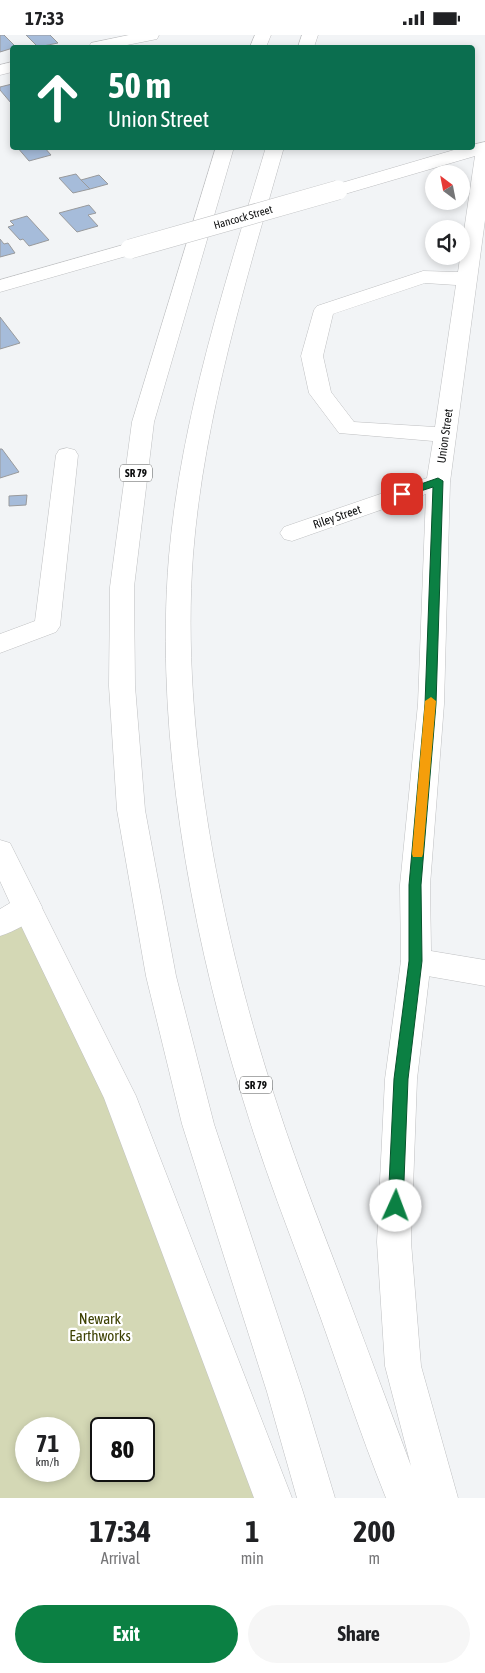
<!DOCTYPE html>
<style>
body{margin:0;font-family:"Asap Condensed",sans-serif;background:#f6f6f6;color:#202124;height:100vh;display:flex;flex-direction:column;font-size:19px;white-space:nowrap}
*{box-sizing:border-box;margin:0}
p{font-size:16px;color:#757577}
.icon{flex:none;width:28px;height:28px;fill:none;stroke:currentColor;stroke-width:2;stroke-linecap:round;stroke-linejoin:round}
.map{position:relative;height:1463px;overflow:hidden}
.side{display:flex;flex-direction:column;background:#fff;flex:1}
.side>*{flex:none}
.banner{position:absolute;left:10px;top:10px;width:465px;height:105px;border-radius:5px;box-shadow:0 2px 8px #0003;background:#0b6e4f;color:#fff;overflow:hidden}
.needle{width:32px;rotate:328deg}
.buttons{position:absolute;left:425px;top:130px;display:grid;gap:10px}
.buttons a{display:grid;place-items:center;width:45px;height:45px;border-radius:50%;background:#fff;box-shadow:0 2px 8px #0003;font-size:25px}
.speed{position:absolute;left:15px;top:1382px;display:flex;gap:10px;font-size:25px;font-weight:700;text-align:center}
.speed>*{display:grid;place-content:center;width:65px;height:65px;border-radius:50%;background:#fff;box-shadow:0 2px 8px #0003;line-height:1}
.speed small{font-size:12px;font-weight:400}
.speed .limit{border:2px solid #111;border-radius:8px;background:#fff;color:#111}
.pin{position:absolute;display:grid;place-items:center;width:42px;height:42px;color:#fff;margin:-21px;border-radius:10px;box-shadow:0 2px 8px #0006}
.me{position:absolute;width:55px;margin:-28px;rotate:2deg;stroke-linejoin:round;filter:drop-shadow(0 0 4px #0008)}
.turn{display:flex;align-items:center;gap:18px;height:105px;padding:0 15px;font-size:22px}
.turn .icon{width:65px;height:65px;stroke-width:2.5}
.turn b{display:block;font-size:35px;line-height:42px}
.eta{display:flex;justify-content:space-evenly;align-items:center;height:85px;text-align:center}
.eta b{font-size:30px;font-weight:700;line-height:35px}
.button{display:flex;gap:10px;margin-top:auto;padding:10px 15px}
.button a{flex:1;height:58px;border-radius:30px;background:#0b8043;color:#fff;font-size:20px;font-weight:700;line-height:58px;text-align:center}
.button a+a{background:#f6f6f6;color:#202124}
.status{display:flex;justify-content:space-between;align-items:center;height:35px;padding:0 25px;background:#fff;direction:ltr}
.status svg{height:14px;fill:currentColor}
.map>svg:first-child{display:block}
.green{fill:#d4d8b5;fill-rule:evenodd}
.building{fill:#a6bcda;stroke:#999a9c}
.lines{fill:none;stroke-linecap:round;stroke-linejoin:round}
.minor-casing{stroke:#bfc0c2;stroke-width:1}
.highway-casing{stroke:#bfc0c2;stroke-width:1}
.minor{fill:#fff;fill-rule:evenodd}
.highway{fill:#fff;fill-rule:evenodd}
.minor-bridge-casing{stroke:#bfc0c2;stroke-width:20;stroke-linecap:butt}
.minor-bridge{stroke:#fff;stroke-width:19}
.route{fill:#0b8043;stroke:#07532c}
.slow{fill:#f59e0b}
.labels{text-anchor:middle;stroke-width:4.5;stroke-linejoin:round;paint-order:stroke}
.far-street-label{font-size:11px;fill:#0c0d0e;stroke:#fff}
.shield{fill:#fff;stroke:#555656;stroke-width:1}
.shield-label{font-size:11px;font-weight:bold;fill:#0c0d0e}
.street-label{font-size:12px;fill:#0c0d0e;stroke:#fff}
.near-park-label{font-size:15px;fill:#3e4203;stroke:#fff}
</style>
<div class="status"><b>17:33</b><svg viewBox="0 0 49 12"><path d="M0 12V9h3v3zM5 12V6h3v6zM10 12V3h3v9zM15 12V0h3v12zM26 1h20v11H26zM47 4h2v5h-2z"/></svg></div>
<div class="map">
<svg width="485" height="1463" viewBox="0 0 485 1463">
<rect width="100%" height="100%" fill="#f2f4f6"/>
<path class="green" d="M27 872 273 1463H0V889ZM26 1394H69V1436H26ZM101 1394H144V1436H101Z"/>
<g class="building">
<polygon points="0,0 4,0 16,12 0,17"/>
<polygon points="26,0 50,0 58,8 38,12"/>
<polygon points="12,49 12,68 11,68 0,55 0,52"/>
<polygon points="17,112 44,112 51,120 29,126"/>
<polygon points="76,139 81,145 90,154 73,158 59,143"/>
<polygon points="99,140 108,149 90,154 81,145"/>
<polygon points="89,170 96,178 88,180 98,191 77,197 59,178"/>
<polygon points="27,181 49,205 29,211 23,204 20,205 8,192 14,190 10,186"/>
<polygon points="0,204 4,209 8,208 15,218 0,222"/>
<polygon points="0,282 20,308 0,314"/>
<polygon points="0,414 2,414 19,437 0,443"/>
<polygon points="27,460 26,470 9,471 9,461"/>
</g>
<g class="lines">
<g class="minor-casing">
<g id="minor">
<polygon points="129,0 159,0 157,4 117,12 89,12 91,8"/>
<polygon points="12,27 12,37 0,40 0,30"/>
<path d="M485 107V185L450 447 444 669 430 850 431 916 485 925V951L416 939 405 935 401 926 400 850 418 669 426 459 292 506 284 504 280 498 284 492 427 443 433 406 339 398 309 358 301 321 314 275 317 271 423 236 458 237 475 121 338 161 331 159 329 155 331 151 464 112H472V110ZM425 248 456 250 435 392 354 387 331 357 323 321 333 279Z"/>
<polygon points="130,208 137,210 140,214 137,218 0,257 0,245"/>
<polygon points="67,413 75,415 78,420 60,591 56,597 0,618 0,599 35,586 56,420 59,415"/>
<path d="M0 805 10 808 42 872C34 887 15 896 0 901V874L10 868 0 846Z"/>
</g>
</g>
<g class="highway-casing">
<g id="highway">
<polygon points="255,0 271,0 266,12 250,12"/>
<polygon points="302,0 318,0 314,12 298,12"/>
<polygon points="216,112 234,112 154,387 134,552 135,651 145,775 176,941 214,1089 303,1357 335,1463 297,1463 267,1357 182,1089 146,941 117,775 109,651 110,552 132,387"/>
<path d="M266 112H284C246 246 204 381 193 520 180 698 222 903 278 1072 299 1137 325 1201 349 1265 370 1320 390 1376 411 1431L385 1331 377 1207 385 1044 401 926 405 917 416 913 427 917 431 926 417 1044 411 1207 421 1331 458 1463H386C359 1396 337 1327 312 1259 289 1197 265 1136 246 1074 192 905 154 699 169 521 181 382 226 246 266 112Z"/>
<polygon points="27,860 37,863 136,1061 292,1463 254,1463 104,1063 12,872 17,863"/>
</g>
</g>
<use href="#minor" class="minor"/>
<use href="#highway" class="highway"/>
<g class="minor-bridge-casing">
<polyline id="minor-bridge" points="130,214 338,155"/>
</g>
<use href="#minor-bridge" class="minor-bridge"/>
</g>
<polygon class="route" points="438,443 443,446 436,669 421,850 422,926 408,1044 403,1171 400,1176 396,1178 391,1176 388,1171 394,1044 409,926 409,850 425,669 433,452 402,462 397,459 398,457"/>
<polygon class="slow" points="431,662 436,666 423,819 422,822 413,822 412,819 425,666"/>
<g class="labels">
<g class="far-street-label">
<text transform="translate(243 182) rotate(-16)" y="4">Hancock Street</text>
</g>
<g class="shield">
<rect x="120" y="429.5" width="32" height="17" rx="4"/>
<rect x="240" y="1041.5" width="32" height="17" rx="4"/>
</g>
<g class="shield-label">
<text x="136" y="442">SR 79</text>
<text x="256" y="1054">SR 79</text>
</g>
<g class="street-label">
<text transform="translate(445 401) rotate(-82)" y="4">Union Street</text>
<text transform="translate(337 482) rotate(-19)" y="4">Riley Street</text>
</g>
<g class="near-park-label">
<text x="100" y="1289">Newark<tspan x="100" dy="17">Earthworks</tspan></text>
</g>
</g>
</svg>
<div class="buttons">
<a><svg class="needle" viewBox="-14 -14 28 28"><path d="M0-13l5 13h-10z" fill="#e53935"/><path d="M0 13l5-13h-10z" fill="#757577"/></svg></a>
<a><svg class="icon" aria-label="sound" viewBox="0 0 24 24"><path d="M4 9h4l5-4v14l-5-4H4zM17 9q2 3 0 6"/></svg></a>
</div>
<div class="speed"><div>71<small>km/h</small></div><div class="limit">80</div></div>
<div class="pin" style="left:402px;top:459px;background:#d93025"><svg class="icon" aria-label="arrive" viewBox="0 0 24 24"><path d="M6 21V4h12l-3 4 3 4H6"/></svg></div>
<svg class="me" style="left:396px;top:1171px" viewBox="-20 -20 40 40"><circle r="19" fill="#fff"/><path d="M0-13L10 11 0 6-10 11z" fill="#0b8043"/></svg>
<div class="banner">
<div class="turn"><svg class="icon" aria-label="ahead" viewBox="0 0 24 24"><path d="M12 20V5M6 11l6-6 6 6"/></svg><div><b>50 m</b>Union Street</div></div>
</div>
</div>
<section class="side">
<div class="eta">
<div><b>17:34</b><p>Arrival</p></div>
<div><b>1</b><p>min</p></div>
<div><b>200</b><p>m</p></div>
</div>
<div class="button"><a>Exit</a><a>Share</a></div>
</section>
